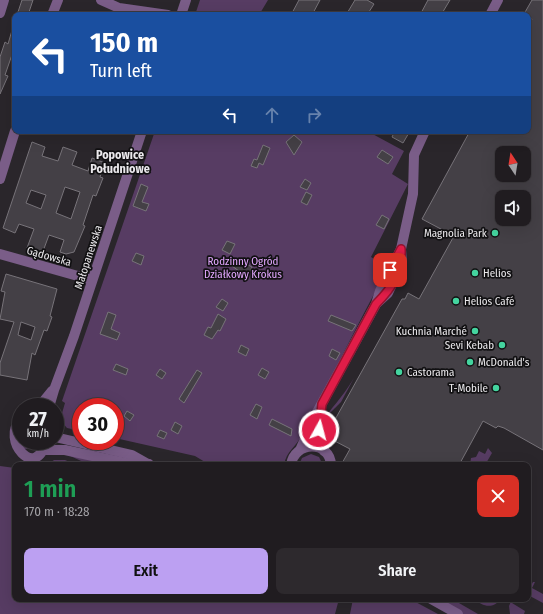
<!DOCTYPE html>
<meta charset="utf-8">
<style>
body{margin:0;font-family:"Fira Sans Condensed",sans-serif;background:#2d292d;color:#f1f3f6;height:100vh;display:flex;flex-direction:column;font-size:15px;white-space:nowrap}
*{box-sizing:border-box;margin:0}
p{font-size:13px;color:#a2a1a5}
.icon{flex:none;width:22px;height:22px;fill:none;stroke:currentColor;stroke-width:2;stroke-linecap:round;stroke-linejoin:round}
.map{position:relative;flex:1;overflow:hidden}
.sheet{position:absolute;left:12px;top:462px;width:519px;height:140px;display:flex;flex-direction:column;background:#201c20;border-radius:8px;box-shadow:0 4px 16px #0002,0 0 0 1px #3d3a3e}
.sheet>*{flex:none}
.top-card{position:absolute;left:12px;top:12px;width:519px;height:122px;border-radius:8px;box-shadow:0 4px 16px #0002,0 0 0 1px #3d3a3e;background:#1a4fa0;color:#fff;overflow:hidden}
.needle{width:26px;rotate:348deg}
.fabs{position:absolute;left:495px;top:146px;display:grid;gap:8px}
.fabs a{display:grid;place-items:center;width:36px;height:36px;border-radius:8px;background:#201c20;box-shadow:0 4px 16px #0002,0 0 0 1px #3d3a3e;font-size:20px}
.speed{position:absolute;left:12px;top:398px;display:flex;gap:8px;font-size:20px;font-weight:700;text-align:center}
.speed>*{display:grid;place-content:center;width:52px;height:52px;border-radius:50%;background:#201c20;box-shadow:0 4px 16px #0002,0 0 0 1px #3d3a3e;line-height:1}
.speed small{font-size:10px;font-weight:400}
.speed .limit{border:6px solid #d22;background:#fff;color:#111}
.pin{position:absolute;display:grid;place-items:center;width:34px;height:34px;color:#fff;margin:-17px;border-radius:8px;box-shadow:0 2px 6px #0006}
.me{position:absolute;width:44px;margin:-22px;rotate:7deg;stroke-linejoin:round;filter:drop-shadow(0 0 3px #0008)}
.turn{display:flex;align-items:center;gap:14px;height:84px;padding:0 12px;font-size:18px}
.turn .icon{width:52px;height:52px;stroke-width:2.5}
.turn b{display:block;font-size:28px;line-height:34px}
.lanes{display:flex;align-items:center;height:38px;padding:0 12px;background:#0003;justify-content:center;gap:20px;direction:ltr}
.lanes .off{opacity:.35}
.round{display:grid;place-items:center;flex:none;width:42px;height:42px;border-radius:8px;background:#2d292d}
.overview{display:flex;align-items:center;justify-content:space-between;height:68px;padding:0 12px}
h1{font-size:24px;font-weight:600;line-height:30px;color:#1e9e55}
.button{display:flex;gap:8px;margin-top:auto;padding:8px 12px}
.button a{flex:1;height:46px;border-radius:8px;background:#bca0f2;color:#111;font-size:16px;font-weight:600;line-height:46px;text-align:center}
.button a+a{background:#2d292d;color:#f1f3f6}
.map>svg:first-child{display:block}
.green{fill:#573c63}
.building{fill:#444046;stroke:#777379;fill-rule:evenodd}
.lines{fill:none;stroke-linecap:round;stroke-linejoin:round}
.minor{stroke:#7a5d88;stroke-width:10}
.route-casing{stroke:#92132f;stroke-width:10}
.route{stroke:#e11d48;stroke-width:7}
.poi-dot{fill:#44d49f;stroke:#111012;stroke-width:1.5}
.labels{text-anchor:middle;stroke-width:3.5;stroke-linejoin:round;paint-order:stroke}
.poi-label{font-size:11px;fill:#ebe9ec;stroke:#111012;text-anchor:end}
.street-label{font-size:11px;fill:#ebe9ec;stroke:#111012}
.park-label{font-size:11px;fill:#e2a7fe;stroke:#111012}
.neighbourhood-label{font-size:12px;font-weight:bold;fill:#ebe9ec;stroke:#111012}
</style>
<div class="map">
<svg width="543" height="614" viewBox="0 0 543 614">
<rect width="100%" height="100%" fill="#2a262b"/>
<g class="green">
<polygon points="200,0 268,0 259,15 195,15"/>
<path d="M155 131H367L404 151 392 174 408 184 371 257 388 268C358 323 331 378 302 435 297 446 286 451 284 465H210L195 456 115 438V407H81V431L67 428 60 420 65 403 62 401Z"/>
<path d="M354 378 341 402 326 417 323 432 327 434 326 436 332 439 331 447 329 446C311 427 330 412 341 397 346 391 350 384 354 378Z"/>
<path d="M21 428V441H38C35 449 28 450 21 448L17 432Z"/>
<polygon points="488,448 492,453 485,465 470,465 471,458 476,457 479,451 485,454"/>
<polygon points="311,454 319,457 323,465 299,465 302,458"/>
<polygon points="68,455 113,465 90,465"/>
<polygon points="54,460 65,460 77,465 47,465"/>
<polygon points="0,466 15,468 15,599 339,599 335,614 0,614"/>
<polygon points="533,582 535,582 532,588 543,594 543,603 528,595 528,591"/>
<polygon points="353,599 410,599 438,614 350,614"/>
<polygon points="436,599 452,599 478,614 463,614"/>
<path d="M473 599C481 599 486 606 493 599H501C492 610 483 606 473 599Z"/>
<polygon points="512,599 514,599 512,603 525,611 524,614 510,614 509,606"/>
</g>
<g class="building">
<polygon points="22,0 33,0 28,15 17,15"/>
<polygon points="299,0 320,0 312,15 291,15"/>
<polygon points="355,0 367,0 374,4 367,15 346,15"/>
<polygon points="428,0 450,0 441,15 420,15"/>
<path d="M532 0H543V450L504 428 498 426 496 428 483 421 459 465H341L350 449 327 437V434L402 299H405L408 293 419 299 454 236 422 219 470 131H528V26L532 19 524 14ZM502 153H524V175H502ZM502 197H524V219H502Z"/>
<polygon points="13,27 15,28 15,46 5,75 8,76 0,94 0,57 5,42 8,44"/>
<polygon points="395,131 410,131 403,143 392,137"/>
<polygon points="294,135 302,142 294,155 286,142"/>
<path d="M32 142 45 147 42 156 58 161 63 147 77 152 72 165 88 171 92 158 105 163 100 177 103 178 96 196 93 195 83 225 85 226 74 252 66 254 60 252 64 240 49 235 42 254 34 251 27 248 34 229 19 224 15 233 3 228ZM65 187 80 192 71 219 56 213ZM31 190 46 195 41 209 26 203Z"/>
<polygon points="263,145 270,148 263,165 259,163 257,168 251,166 254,159 257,160"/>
<polygon points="382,150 393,157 388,164 377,157"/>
<polygon points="305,179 311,183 307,190 300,187"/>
<polygon points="141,184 148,187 142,202 149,204 146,211 133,206"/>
<polygon points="306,192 312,195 307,205 301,202"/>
<polygon points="382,215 389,219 384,229 376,225"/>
<polygon points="227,241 235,244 230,254 222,250"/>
<polygon points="136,253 144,256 141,265 132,261"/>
<polygon points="236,259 252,267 247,277 238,273 239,271 232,266"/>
<path d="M6 274 57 289 50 316 52 317 47 331 44 330 35 355 32 353 27 380 0 375V363L14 322 0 319 5 292 1 291ZM21 322 35 327 31 340 18 335Z"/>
<polygon points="222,299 228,303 223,311 216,307"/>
<polygon points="108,312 116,315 111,329 120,333 117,340 100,334"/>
<polygon points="218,314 226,319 220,331 218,330 212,339 204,335 208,327 211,328"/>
<polygon points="331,315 356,325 352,331 328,321"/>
<polygon points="241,345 249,349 246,356 238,352"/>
<polygon points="332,349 340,353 336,360 329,356"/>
<polygon points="116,364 128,369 126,375 113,370"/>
<polygon points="262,368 269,372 265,379 258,375"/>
<polygon points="160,369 166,373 162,379 156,375"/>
<polygon points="197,370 202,373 184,403 179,399"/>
<polygon points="256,404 262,407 257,419 250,415"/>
<polygon points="127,411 134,415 130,421 124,416"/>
<polygon points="272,419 292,429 291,436 269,425"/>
<polygon points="175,422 182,426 178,434 171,430"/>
<polygon points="160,430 167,433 164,439 157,436"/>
</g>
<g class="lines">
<g class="minor">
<polyline points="101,0 119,8 168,15"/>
<polyline points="0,13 4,0"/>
<polyline points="52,15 58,0"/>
<polyline points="181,15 186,0"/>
<polyline points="490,15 498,0"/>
<polyline points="0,179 15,131"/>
<polyline points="0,254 92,280"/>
<polyline points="377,303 388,293 402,263 401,249 413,194 414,155 425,131"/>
<polyline points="39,407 52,391"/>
<polyline points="49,407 54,390 74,336 142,131"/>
<polyline points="321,410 319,430 324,451"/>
<path d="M21 420C0 439 36 482 46 441"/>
<polyline points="55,437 132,455 148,464"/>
<polyline points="301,448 315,416 376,304 380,291 401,249"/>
<polyline points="42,450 65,450 130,464 149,464"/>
<path d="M291 465C294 441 330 440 331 465"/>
<polyline points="431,599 458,614"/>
</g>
</g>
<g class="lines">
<g class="route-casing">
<path id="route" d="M319 430 322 404 376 304C392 288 402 273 401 249L390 270"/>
</g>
<use href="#route" class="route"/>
</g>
<g class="poi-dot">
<circle cx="495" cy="233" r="4"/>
<circle cx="475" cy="273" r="4"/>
<circle cx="456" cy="301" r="4"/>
<circle cx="475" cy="331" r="4"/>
<circle cx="502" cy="345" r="4"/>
<circle cx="470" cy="362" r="4"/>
<circle cx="399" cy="372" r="4"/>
<circle cx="496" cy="388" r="4"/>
</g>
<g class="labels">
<g class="poi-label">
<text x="487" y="237">Magnolia Park</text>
<text x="483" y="277" text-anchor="start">Helios</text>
<text x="464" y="305" text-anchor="start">Helios Café</text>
<text x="467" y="335">Kuchnia Marché</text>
<text x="494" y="349">Sevi Kebab</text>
<text x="478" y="366" text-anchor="start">McDonald's</text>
<text x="407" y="376" text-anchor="start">Castorama</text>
<text x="488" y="392">T-Mobile</text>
</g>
<g class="street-label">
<text transform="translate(49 256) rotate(16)" y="4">Gądowska</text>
<text transform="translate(88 257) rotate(-72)" y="4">Małopanewska</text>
</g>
<g class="park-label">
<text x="243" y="265">Rodzinny Ogród<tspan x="243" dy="13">Działkowy Krokus</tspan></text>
</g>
<g class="neighbourhood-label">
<text x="120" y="159">Popowice<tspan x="120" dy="14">Południowe</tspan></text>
</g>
</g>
</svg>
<div class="fabs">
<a><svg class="needle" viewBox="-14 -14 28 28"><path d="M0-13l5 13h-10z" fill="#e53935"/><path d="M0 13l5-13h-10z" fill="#a2a1a5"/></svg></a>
<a><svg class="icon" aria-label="sound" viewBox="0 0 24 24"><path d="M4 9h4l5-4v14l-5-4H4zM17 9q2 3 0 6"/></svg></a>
</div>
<div class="speed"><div>27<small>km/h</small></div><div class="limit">30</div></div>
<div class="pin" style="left:390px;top:270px;background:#d93025"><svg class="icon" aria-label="arrive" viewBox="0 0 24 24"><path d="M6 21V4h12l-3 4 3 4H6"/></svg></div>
<svg class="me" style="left:319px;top:430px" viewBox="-20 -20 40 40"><circle r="17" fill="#e11d48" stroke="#fff" stroke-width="3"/><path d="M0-11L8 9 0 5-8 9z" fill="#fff"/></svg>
<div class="top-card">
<div class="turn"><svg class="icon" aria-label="left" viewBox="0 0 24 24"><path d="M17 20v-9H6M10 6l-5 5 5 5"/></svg><div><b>150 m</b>Turn left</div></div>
<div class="lanes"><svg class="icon" aria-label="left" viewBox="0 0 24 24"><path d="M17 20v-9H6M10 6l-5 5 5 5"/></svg><svg class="icon off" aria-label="ahead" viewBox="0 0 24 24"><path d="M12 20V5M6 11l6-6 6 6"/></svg><svg class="icon off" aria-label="right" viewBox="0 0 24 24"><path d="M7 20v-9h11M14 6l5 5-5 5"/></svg></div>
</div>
<section class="sheet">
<div class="overview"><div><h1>1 min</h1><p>170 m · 18:28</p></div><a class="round" style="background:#d93025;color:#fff"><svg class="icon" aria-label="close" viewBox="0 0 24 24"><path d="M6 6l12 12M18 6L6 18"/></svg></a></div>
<div class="button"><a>Exit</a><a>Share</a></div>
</section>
</div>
